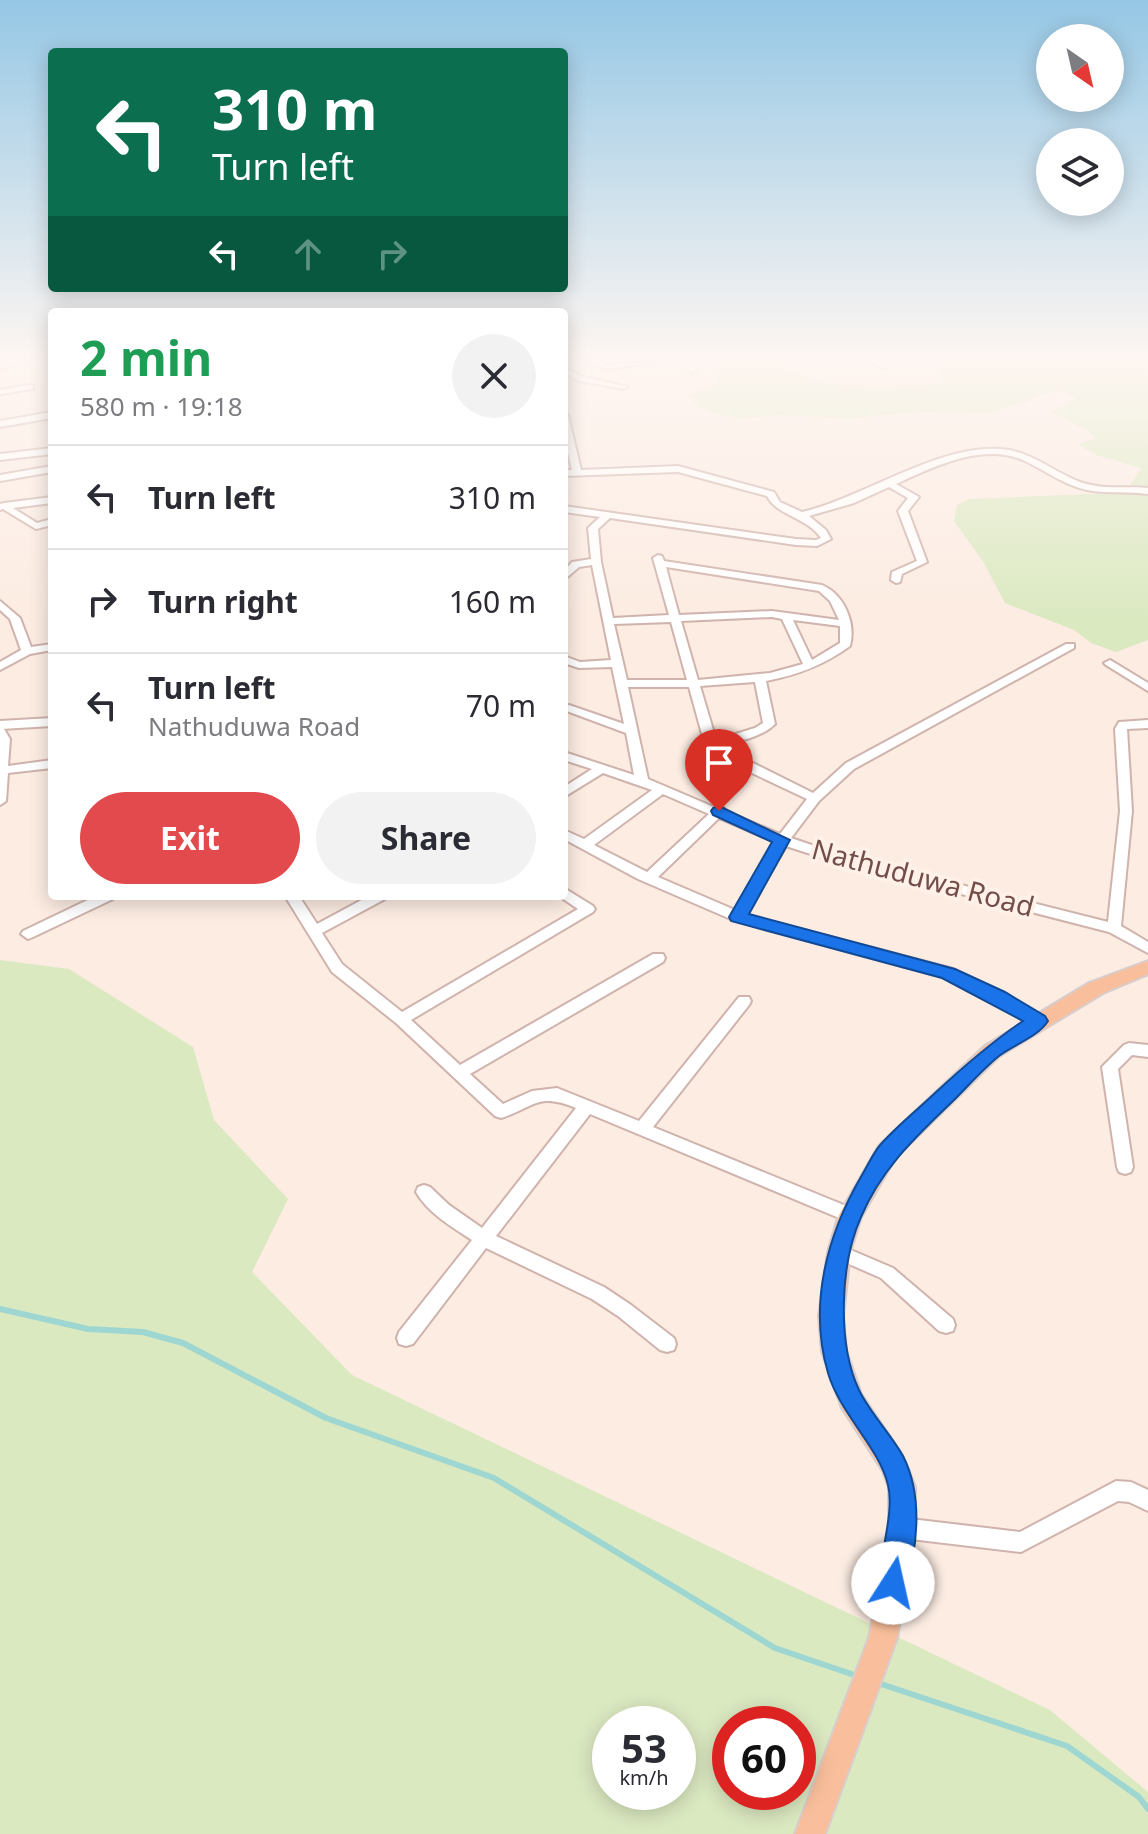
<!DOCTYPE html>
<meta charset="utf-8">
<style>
body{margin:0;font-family:"Noto Sans",sans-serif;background:#f2f2f3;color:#2b2b33;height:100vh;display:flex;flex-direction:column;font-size:30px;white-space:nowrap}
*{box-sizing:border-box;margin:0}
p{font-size:26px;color:#7c7c81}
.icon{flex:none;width:44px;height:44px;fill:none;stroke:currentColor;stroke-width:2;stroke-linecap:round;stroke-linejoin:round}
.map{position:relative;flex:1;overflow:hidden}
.sheet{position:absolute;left:48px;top:308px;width:520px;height:592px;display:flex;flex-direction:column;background:#fff;border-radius:8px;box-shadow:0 4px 20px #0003}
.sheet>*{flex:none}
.top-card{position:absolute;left:48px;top:48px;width:520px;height:244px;border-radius:8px;box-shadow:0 4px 20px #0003;background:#0b6e4f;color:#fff;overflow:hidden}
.needle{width:52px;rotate:146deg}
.controls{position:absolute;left:1036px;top:24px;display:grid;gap:16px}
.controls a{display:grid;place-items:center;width:88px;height:88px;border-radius:50%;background:#fff;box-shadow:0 4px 20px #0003;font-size:40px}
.speed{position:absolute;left:592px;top:1706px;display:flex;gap:16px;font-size:40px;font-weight:700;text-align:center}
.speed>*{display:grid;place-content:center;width:104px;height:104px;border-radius:50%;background:#fff;box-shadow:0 4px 20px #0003;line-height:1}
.speed small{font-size:20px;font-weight:400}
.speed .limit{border:12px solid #d22;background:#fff;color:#111}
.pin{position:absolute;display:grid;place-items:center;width:68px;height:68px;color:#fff;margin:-82px -34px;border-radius:50% 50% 50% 0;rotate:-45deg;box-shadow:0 0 8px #0007}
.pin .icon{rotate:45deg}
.me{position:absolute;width:88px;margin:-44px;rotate:10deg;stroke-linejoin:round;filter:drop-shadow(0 0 6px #0008)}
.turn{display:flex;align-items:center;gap:28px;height:168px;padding:0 32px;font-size:36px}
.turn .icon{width:104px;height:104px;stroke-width:2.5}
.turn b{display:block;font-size:56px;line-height:68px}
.lanes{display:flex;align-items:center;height:76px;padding:0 32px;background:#0003;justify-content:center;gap:40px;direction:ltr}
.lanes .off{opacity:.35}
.round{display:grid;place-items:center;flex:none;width:84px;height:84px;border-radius:42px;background:#f2f2f3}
.overview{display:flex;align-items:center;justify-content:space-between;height:136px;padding:0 32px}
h1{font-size:48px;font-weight:700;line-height:60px;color:#1e9e55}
.cta{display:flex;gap:16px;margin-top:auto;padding:16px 32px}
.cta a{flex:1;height:92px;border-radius:48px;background:#e34a4d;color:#fff;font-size:32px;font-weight:700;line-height:92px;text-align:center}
.cta a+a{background:#f2f2f3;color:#2b2b33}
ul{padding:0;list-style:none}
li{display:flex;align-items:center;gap:24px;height:104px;padding:0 32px;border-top:2px solid #e1e1e2}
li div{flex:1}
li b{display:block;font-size:30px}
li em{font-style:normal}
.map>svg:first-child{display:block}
.green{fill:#dbe9c1;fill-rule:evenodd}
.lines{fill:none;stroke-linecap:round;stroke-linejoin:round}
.stream{stroke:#9ed6d1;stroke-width:6}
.minor-casing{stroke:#cfb3ac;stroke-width:4}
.major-casing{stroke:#d8cdcc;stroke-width:4}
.minor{fill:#fff;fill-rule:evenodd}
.major{fill:#f9bf9c;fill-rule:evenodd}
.route{fill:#1a73e8;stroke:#114b97;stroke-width:2}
.labels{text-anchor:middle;stroke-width:8;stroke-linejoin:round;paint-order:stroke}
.street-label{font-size:28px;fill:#734e49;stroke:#fff0e8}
</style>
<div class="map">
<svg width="1148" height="1834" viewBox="0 0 1148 1834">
<rect width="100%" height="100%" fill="#fcece2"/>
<g class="green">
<path d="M715 361H779C807 395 904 387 944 383L940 368 945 361H1148V490L1129 487 1141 468 1096 455 1078 444 1096 438 1088 431 1052 412 1076 398 1063 391 1044 394 1027 402 989 413 924 412 848 418 779 415 742 418 714 414 696 405 690 395 716 383 721 368Z"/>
<polygon points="1135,492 1148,494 1148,640 1116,652 1091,643 1074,630 1005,603 984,563 954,521 957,505 969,499"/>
<path d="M0 960 69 969 193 1047 214 1120 288 1199 252 1272 352 1375 1050 1710 1148 1792V1834H0ZM610 1724H678V1792H610ZM730 1724H798V1792H730Z"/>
</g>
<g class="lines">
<g class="stream">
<polyline points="0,1309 88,1329 143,1332 183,1343 326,1418 494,1478 775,1648 860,1677"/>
<polyline points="875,1682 1067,1746 1139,1797 1148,1809"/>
</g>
<g class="minor-casing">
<g id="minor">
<polygon points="10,361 22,361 0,370 0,365"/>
<polygon points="587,361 599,361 608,365 667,361 607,369"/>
<polygon points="683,361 691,361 698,370 691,372"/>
<polygon points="867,361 879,361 888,366 884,368"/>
<polygon points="564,368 584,377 628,387 624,389 579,381 564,373"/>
<polygon points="30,385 33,385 33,389 0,394 0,390"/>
<polygon points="52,412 52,418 0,427 0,421"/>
<path d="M564 412 568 415 581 470 678 466 774 492 780 502 802 512C865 497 938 444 1001 449 1031 451 1053 472 1080 482 1102 490 1126 486 1148 488V494C1128 491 1107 494 1087 490 1064 485 1046 471 1025 461 984 442 935 466 896 484L919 497 908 511 927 562 902 574 900 582 896 583 891 580 892 572 917 561 898 511 908 498 889 487 854 503 809 516 826 530 831 539 817 546 796 545 610 518 598 529 601 562 613 618 669 615 653 558 658 555 662 556 664 561 822 585C845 595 856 624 850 646 824 665 798 675 766 681L775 724C761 738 738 741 719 746L813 793 846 763 1066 644H1074V648L854 769 819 801 791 838 838 854 1108 922 1120 811 1115 729 1119 722 1148 720V728L1127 729 1132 811 1121 926 1148 942V953L1109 932 829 860 786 846 746 915 953 969 1003 993 1043 1017 1046 1021 1043 1025 1038 1026 993 1001 943 977 733 920 638 879 564 839V830L584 839 652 790 603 773 564 797V787L592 769 564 760V752L634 775 626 733 564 710 565 707 569 705 624 724 612 667 579 668 564 663V656L580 662 611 660 592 565 579 567 564 580V571L572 562 591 559 588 528 600 517 564 512V506L796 539 816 540 821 538C807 517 777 516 767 496L678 472 564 476V470H572L564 435ZM666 567 819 591 830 601 839 620 772 611 679 615ZM772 617 782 619 803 664 770 673 698 680 681 621ZM793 620 840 626V643L812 660ZM671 622 687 680H627L614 624ZM755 682 763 723 755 728 716 740 700 686ZM628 687H689L705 745 714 755 807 799 780 834 725 811 724 808H716L648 779ZM663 794 709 814 647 872 594 845ZM719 818 775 842 735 910 658 877Z"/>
<polygon points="52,448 52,454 0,460 0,454"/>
<polygon points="52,466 52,472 0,481 0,475"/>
<polygon points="52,497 52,503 13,508 37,523 52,519 52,525 36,529 3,509 0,510 0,504 4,503"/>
<polygon points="0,601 20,618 31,647 52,644 52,650 30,654 0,670 0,662 21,650 10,619 0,610"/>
<polygon points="1110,660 1148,683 1148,691 1106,665 1104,663"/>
<polygon points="52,718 52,726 1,729 4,729 10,739 8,766 52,760 52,768 8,773 6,801 0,805 0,721"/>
<path d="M564 888 593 906 595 909 593 912 411 1020 460 1065 653 954H663L665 958 663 962 470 1074 503 1104 532 1091 557 1088 639 1121 739 997H749L751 1001 749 1005 653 1127 856 1210 859 1215 856 1220 850 1222 844 1220 590 1114 496 1236 604 1287 631 1305 674 1338 676 1344 674 1350 667 1352 660 1350 618 1316 592 1299 486 1248 413 1344 406 1346 399 1344 397 1338 399 1332 472 1240C452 1227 428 1213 416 1192L418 1187 424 1185 430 1187 449 1205 482 1228 576 1108C537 1092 535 1107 501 1118L495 1116 396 1023 332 972 285 896H299L317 924 369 896H387L385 899 322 933 342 964 402 1012 578 909 559 896H564Z"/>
<polygon points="96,896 115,896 113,899 33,937 28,939 21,934 23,931"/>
<polygon points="1129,1043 1148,1045 1148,1057 1132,1055 1118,1069 1133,1167 1131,1172 1125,1174 1119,1172 1117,1167 1102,1067 1124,1045"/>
<polygon points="839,1245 893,1268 953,1319 955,1325 953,1331 946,1333 939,1331 881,1278 833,1257 830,1252 833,1247"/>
<polygon points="1116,1481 1131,1482 1148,1490 1148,1511 1129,1502 1118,1501 1021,1552 902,1538 895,1535 892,1528 895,1521 902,1518 1020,1532"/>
</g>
</g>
<g class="major-casing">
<polygon id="major" points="1148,961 1148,974 1103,993 999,1056 895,1158 861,1217 850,1252 843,1316 846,1351 861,1394 902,1455 915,1487 915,1528 897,1638 825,1834 795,1834 869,1638 889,1528 889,1487 883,1471 842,1408 822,1351 819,1316 828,1252 839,1215 879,1146 985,1046 1089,983"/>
</g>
<use href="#minor" class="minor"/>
<use href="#major" class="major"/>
</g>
<linearGradient id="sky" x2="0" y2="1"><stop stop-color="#95c7e5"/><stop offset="0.58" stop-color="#fef6f2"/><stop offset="1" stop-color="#fef6f2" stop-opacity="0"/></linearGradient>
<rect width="1148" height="618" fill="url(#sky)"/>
<path class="route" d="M719 806 790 840 749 914 955 969 1005 992 1045 1016 1048 1021C1038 1037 1013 1045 999 1056 983 1069 969 1085 955 1099 917 1136 882 1167 861 1217 840 1264 837 1343 859 1390 870 1413 890 1433 903 1456 923 1495 919 1552 902 1592L893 1596 883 1592C873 1568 896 1518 888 1485 879 1447 840 1414 828 1373 808 1304 827 1235 862 1175 868 1165 873 1153 881 1144 897 1126 916 1111 934 1094 963 1067 990 1043 1023 1021L942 978 731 921 729 917 772 842 713 815 711 811 713 808Z"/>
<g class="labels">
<g class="street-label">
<text transform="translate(923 878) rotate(15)" y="10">Nathuduwa Road</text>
</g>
</g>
</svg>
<div class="controls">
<a><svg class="needle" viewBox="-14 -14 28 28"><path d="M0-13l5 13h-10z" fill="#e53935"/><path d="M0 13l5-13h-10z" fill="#7c7c81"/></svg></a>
<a><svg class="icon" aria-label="layers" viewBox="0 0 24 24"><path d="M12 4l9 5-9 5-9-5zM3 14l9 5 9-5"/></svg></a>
</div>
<div class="speed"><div>53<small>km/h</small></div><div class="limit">60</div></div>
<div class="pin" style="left:719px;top:811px;background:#d93025"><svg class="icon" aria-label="arrive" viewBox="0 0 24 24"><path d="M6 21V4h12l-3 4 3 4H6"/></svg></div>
<svg class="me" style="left:893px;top:1583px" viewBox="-20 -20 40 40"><circle r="19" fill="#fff"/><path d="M0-13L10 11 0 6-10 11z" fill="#1a73e8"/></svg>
<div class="top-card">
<div class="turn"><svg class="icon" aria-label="left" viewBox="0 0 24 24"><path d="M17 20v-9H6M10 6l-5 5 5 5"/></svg><div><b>310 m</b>Turn left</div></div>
<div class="lanes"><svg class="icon" aria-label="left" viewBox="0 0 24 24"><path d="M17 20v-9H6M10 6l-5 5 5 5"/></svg><svg class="icon off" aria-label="ahead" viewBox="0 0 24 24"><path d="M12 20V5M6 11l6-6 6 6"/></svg><svg class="icon off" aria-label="right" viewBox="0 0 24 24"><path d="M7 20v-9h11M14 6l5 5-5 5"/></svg></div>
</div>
<section class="sheet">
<div class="overview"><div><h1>2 min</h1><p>580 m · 19:18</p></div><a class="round"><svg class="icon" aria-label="close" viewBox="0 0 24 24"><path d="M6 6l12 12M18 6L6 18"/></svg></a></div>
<ul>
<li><svg class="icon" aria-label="left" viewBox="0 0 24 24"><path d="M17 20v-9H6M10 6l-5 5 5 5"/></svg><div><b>Turn left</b></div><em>310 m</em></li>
<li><svg class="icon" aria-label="right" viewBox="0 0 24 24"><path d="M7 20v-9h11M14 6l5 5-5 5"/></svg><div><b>Turn right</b></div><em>160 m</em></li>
<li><svg class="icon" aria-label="left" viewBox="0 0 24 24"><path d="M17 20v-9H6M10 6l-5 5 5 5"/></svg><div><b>Turn left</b><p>Nathuduwa Road</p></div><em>70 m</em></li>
</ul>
<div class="cta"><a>Exit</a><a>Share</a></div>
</section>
</div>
